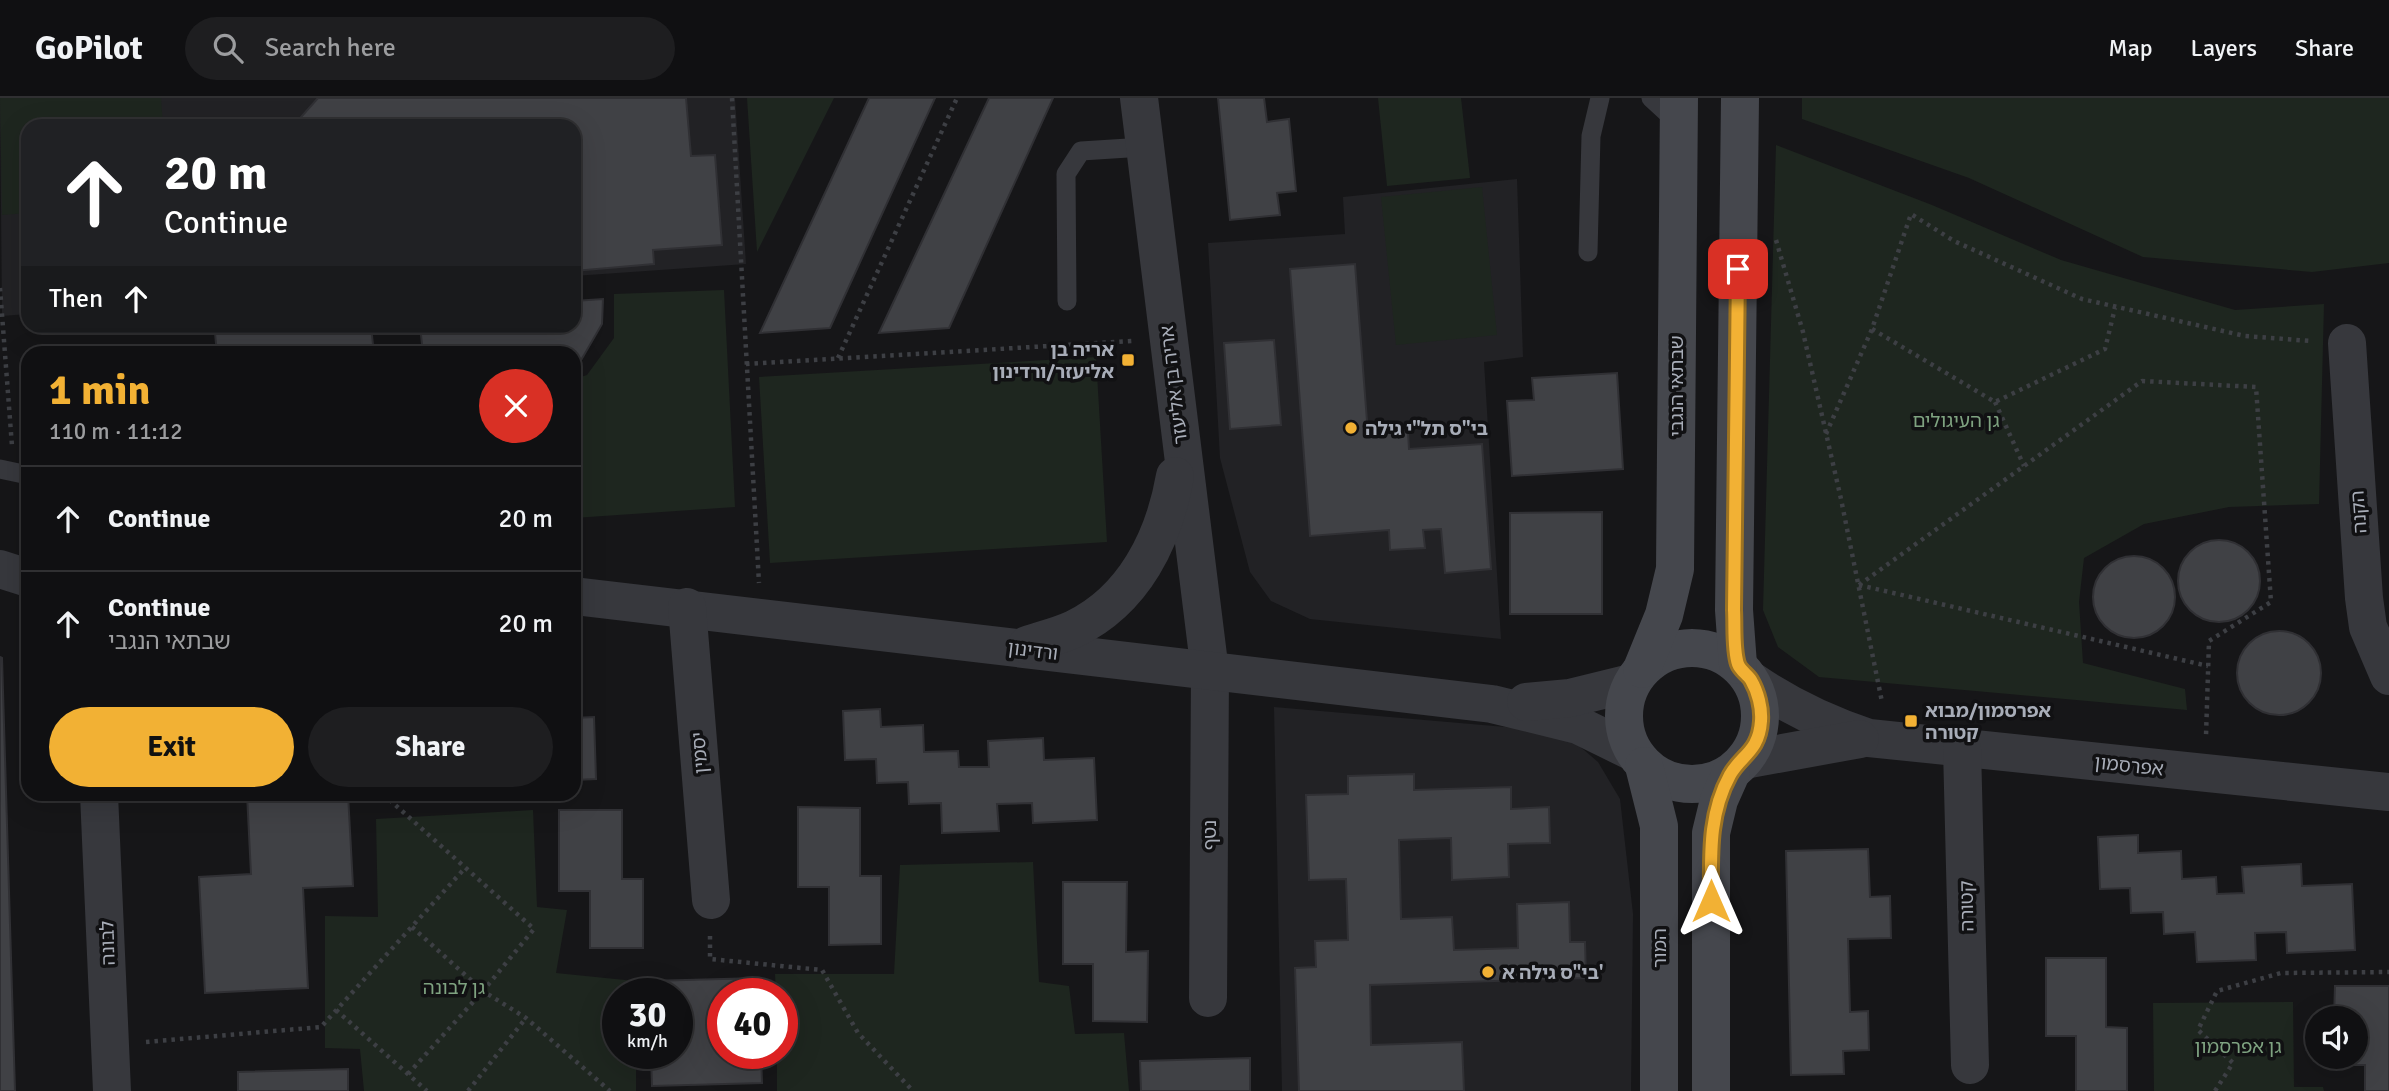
<!DOCTYPE html>
<meta charset="utf-8">
<style>
body{margin:0;font-family:Signika,"Noto Sans Hebrew",sans-serif;background:#1e1e20;color:#f1f3f6;height:100vh;display:flex;flex-direction:column;font-size:26px;white-space:nowrap}
*{box-sizing:border-box;margin:0}
p{font-size:23px;color:#9c9d9f}
.icon{flex:none;width:38px;height:38px;fill:none;stroke:currentColor;stroke-width:2;stroke-linecap:round;stroke-linejoin:round}
.map{position:relative;flex:1;overflow:hidden}
.sheet{position:absolute;left:21px;top:248px;width:560px;height:455px;display:flex;flex-direction:column;background:#101012;border-radius:21px;box-shadow:0 7px 28px #0002,0 0 0 2px #303032}
.sheet>*{flex:none}
.hud{position:absolute;left:21px;top:21px;width:560px;height:214px;border-radius:21px;box-shadow:0 7px 28px #0002,0 0 0 2px #303032;background:#202124;color:#fff;overflow:hidden}
.fabs{position:absolute;left:2305px;top:908px;display:grid;gap:14px}
.fabs a{display:grid;place-items:center;width:63px;height:63px;border-radius:50%;background:#101012;box-shadow:0 7px 28px #0002,0 0 0 2px #303032;font-size:35px}
.speed{position:absolute;left:602px;top:880px;display:flex;gap:14px;font-size:35px;font-weight:700;text-align:center}
.speed>*{display:grid;place-content:center;width:91px;height:91px;border-radius:50%;background:#101012;box-shadow:0 7px 28px #0002,0 0 0 2px #303032;line-height:1}
.speed small{font-size:18px;font-weight:400}
.speed .limit{border:10px solid #d22;background:#fff;color:#111}
.pin{position:absolute;display:grid;place-items:center;width:60px;height:60px;color:#fff;margin:-30px;border-radius:14px;box-shadow:0 4px 10px #0006}
.me{position:absolute;width:77px;margin:-38px;rotate:0deg;stroke-linejoin:round;filter:drop-shadow(0 0 5px #0008)}
.turn{display:flex;align-items:center;gap:24px;height:147px;padding:0 28px;font-size:32px}
.turn .icon{width:91px;height:91px;stroke-width:2.5}
.turn b{display:block;font-size:49px;line-height:60px}
.then{display:flex;align-items:center;height:66px;padding:0 28px;background:#0003;gap:14px;font-size:26px}
.round{display:grid;place-items:center;flex:none;width:74px;height:74px;border-radius:37px;background:#1e1e20}
.summary{display:flex;align-items:center;justify-content:space-between;height:119px;padding:0 28px}
h1{font-size:42px;font-weight:700;line-height:52px;color:#f2b134}
.cta{display:flex;gap:14px;margin-top:auto;padding:14px 28px}
.cta a{flex:1;height:80px;border-radius:42px;background:#f2b134;color:#111;font-size:28px;font-weight:700;line-height:80px;text-align:center}
.cta a+a{background:#1e1e20;color:#f1f3f6}
ul{padding:0;list-style:none}
li{display:flex;align-items:center;gap:21px;height:105px;padding:0 28px;border-top:2px solid #303032}
li div{flex:1}
li b{display:block;font-size:26px}
li em{font-style:normal}
header{display:flex;align-items:center;gap:42px;box-sizing:border-box;height:98px;padding:0 35px;background:#101012;border-bottom:2px solid #303032}
header strong{font-size:33px}
nav{display:flex;gap:38px;margin-inline-start:auto;font-size:24px}
.search{width:490px;height:63px;background:#1e1e20;display:flex;align-items:center;gap:18px;box-sizing:border-box;padding:0 24px;border-radius:38px;color:#9c9d9f;font-size:26px}
.map>svg:first-child{display:block}
.built{fill:#222225}
.green{fill:#1e261f}
.building{fill:#404145;stroke:#303034;stroke-width:2}
.lines{fill:none;stroke-linecap:round;stroke-linejoin:round}
.path{stroke:#3d3f44;stroke-width:4.5;stroke-dasharray:3.5 5;stroke-linecap:butt}
.lane{stroke:#37383d;stroke-width:19}
.street{stroke:#37383d;stroke-width:38}
.secondary{stroke:#45474d;stroke-width:38}
.route-casing{stroke:#9d7322;stroke-width:18}
.route{stroke:#f2b134;stroke-width:12}
.poi-dot{fill:#f2b134;stroke:#111113;stroke-width:2.5}
.labels{text-anchor:middle;stroke-width:7;stroke-linejoin:round;paint-order:stroke}
.poi-label{font-size:19px;font-weight:bold;fill:#a8adb8;stroke:#111113;text-anchor:start}
.street-label{font-size:19px;fill:#a8adb8;stroke:#111113}
.park-label{font-size:19px;fill:#7fa381;stroke:#111113}
</style>
<header>
<strong>GoPilot</strong>
<div class="search"><svg class="icon" aria-label="search" viewBox="0 0 24 24"><circle cx="10" cy="10" r="6"/><path d="M15 15l6 6"/></svg>Search here</div>
<nav><a>Map</a><a>Layers</a><a>Share</a></nav>
</header>
<div class="map">
<svg width="2389" height="993" viewBox="0 0 2389 993">
<rect width="100%" height="100%" fill="#161618"/>
<g class="built">
<polygon points="0,0 735,0 746,166 574,178 574,28 28,28 28,216 2,218"/>
<polygon points="1517,81 1523,259 1484,264 1501,541 1310,521 1271,503 1250,474 1220,360 1208,145 1345,136 1343,99"/>
<polygon points="1274,609 1563,634 1598,664 1620,701 1633,816 1631,993 1282,993"/>
</g>
<g class="green">
<polygon points="0,0 161,0 163,28 28,28 28,115 2,117"/>
<polygon points="747,0 834,0 757,154"/>
<polygon points="1378,0 1461,0 1470,80 1387,88"/>
<polygon points="1802,0 2389,0 2389,165 2312,174 2143,159 1969,80 1802,21"/>
<polygon points="1776,47 1932,107 2061,162 2235,212 2324,206 2319,406 2229,409 2144,426 2084,460 2079,504 2083,565 2185,591 2187,612 1819,579 1778,549 1763,512"/>
<polygon points="1482,89 1497,237 1396,247 1381,99"/>
<polygon points="724,192 735,409 574,420 574,281 587,277 614,240 614,196"/>
<polygon points="1096,259 1107,444 770,465 759,279"/>
<polygon points="533,712 537,809 567,812 556,875 635,883 635,896 618,896 618,956 636,956 636,993 364,993 360,951 325,950 325,818 378,819 376,721"/>
<polygon points="1033,764 1039,884 1069,888 1075,936 1124,935 1129,993 777,993 777,956 782,956 782,896 776,896 775,876 894,876 900,767"/>
<polygon points="2293,904 2294,989 2323,989 2324,993 2154,993 2153,905"/>
</g>
<g class="building">
<polygon points="686,0 691,58 715,57 722,147 653,152 654,166 574,173 574,28 293,28 318,0"/>
<polygon points="869,0 935,0 830,230 760,235"/>
<polygon points="989,0 1053,0 949,230 879,235"/>
<polygon points="1218,0 1264,0 1267,24 1289,21 1296,93 1277,95 1280,117 1230,122"/>
<polygon points="1355,166 1368,336 1408,334 1409,351 1482,346 1491,471 1445,475 1441,431 1423,432 1425,450 1390,452 1389,432 1310,438 1290,171"/>
<polygon points="603,201 602,226 580,264 574,266 574,256 419,256 423,255 420,228 574,228 574,203"/>
<polygon points="306,228 371,228 374,256 217,256 215,235"/>
<polygon points="1274,242 1281,327 1230,331 1224,245"/>
<polygon points="1617,275 1623,371 1512,378 1507,303 1534,302 1532,280"/>
<polygon points="1602,414 1602,516 1510,516 1510,415"/>
<circle cx="2219" cy="483" r="41"/>
<circle cx="2134" cy="499" r="41"/>
<circle cx="2279" cy="575" r="42"/>
<polygon points="0,559 2,560 15,993 0,993"/>
<polygon points="880,611 881,629 923,627 924,654 958,653 959,669 989,669 988,643 1043,640 1044,662 1094,660 1097,722 1033,725 1032,705 997,706 999,733 942,735 941,705 909,706 908,684 877,685 876,661 845,662 843,613"/>
<polygon points="594,619 596,681 574,682 574,620"/>
<polygon points="1414,676 1414,692 1511,689 1511,711 1549,709 1550,745 1508,746 1509,779 1452,782 1451,740 1399,742 1401,821 1452,819 1454,852 1518,850 1517,806 1569,804 1570,844 1585,844 1586,880 1370,887 1371,947 1462,944 1464,993 1299,993 1295,870 1316,869 1315,843 1348,842 1346,781 1309,782 1306,697 1348,696 1348,678"/>
<polygon points="247,696 348,696 353,788 303,790 308,890 205,895 199,779 251,776"/>
<polygon points="798,709 860,710 860,778 881,778 881,846 829,847 829,789 798,789"/>
<polygon points="559,712 622,712 622,781 643,781 643,850 590,850 590,793 559,793"/>
<polygon points="2138,737 2138,755 2181,753 2182,781 2216,779 2217,796 2244,795 2242,769 2301,766 2302,788 2352,786 2355,852 2287,855 2286,834 2255,835 2256,862 2197,864 2195,834 2164,836 2163,814 2131,815 2130,790 2100,791 2098,739"/>
<polygon points="1868,751 1870,799 1890,798 1891,840 1848,841 1850,914 1868,913 1869,952 1843,953 1844,976 1791,977 1786,753"/>
<polygon points="1063,784 1127,784 1126,854 1148,853 1147,924 1093,923 1093,866 1063,866"/>
<polygon points="2046,860 2106,860 2106,929 2127,930 2127,993 2076,993 2076,938 2046,938"/>
<polygon points="759,880 759,896 723,896 723,956 761,956 762,985 652,988 651,956 677,956 677,896 649,896 649,883"/>
<polygon points="2335,888 2389,888 2389,993 2365,993 2365,967 2334,967 2334,959 2356,959 2356,920 2334,920"/>
<polygon points="1250,960 1250,993 1141,993 1140,963"/>
<polygon points="348,971 348,993 238,993 238,974"/>
</g>
<g class="lines">
<g class="path">
<polyline points="732,0 759,485"/>
<polyline points="1776,142 1803,234 1841,401 1882,604"/>
<polyline points="0,190 12,348"/>
<polyline points="1872,231 1995,304 2105,251 2115,210"/>
<polyline points="838,260 957,0"/>
<polyline points="746,266 1133,243"/>
<polyline points="1995,304 2024,368"/>
<polyline points="1826,336 1872,231 1911,116 1954,143 2082,201 2245,238 2311,243"/>
<polyline points="1859,487 2142,283 2256,289 2271,504 2209,543 2206,638"/>
<polyline points="1859,487 2208,568"/>
<polyline points="383,696 534,831 483,893 526,920 610,993"/>
<polyline points="710,838 710,861 822,872 858,935 913,993"/>
<polyline points="336,912 427,993"/>
<polyline points="146,944 321,929 465,770"/>
<polyline points="408,976 483,893 412,829"/>
<polyline points="468,993 526,920"/>
<polyline points="2215,993 2233,965 2198,932 2217,893 2281,875 2389,874"/>
</g>
<g class="lane">
<polyline points="1651,0 1676,23"/>
<polyline points="1588,154 1591,38 1600,0"/>
<polyline points="1067,203 1066,76 1081,53 1144,49"/>
<polyline points="0,371 28,377"/>
</g>
<g class="street">
<polyline points="1139,0 1210,574 1208,900"/>
<polyline points="2347,245 2364,500 2368,529 2389,578"/>
<polyline points="0,471 28,480"/>
<polyline points="574,498 1492,606 1578,627 1633,654"/>
<polyline points="687,509 711,802"/>
<path d="M1027 547C1042 542 1059 538 1074 531 1134 502 1164 441 1175 378"/>
<path d="M1752 583C1790 609 1826 626 1869 640L2389 694"/>
<polyline points="1526,604 1570,600 1631,585"/>
<polyline points="1962,650 1970,967"/>
<polyline points="1744,662 1860,641"/>
<polyline points="99,696 112,993"/>
</g>
<g class="secondary">
<circle cx="1692" cy="618" r="68"/>
<polyline points="1738,567 1734,512 1740,0"/>
<polyline points="1642,571 1664,517 1675,471 1679,0"/>
<polyline points="1644,668 1659,728 1659,993"/>
<polyline points="1711,993 1711,735 1719,702 1731,675"/>
</g>
</g>
<g class="lines">
<g class="route-casing">
<path id="route" d="M1711 803C1711 759 1708 717 1730 677 1741 657 1759 654 1761 623 1762 610 1758 594 1751 582 1748 577 1740 572 1738 566 1733 551 1735 528 1734 512L1738 171"/>
</g>
<use href="#route" class="route"/>
</g>
<g class="poi-dot">
<rect x="1121" y="255" width="14" height="14" rx="3.5"/>
<circle cx="1351" cy="330" r="7"/>
<rect x="1904" y="616" width="14" height="14" rx="3.5"/>
<circle cx="1488" cy="874" r="7"/>
</g>
<g class="labels">
<g class="poi-label">
<text x="1114" y="258" text-anchor="end">אריה בן<tspan x="1114" dy="22">אליעזר/ורדינון</tspan></text>
<text x="1365" y="337">בי"ס תל"י גילה</text>
<text x="1925" y="619">אפרסמון/מבוא<tspan x="1925" dy="22">קטורה</tspan></text>
<text x="1502" y="881">בי"ס גילה א'</text>
</g>
<g class="street-label">
<text transform="translate(1173 287) rotate(-97)" y="7">אריה בן אליעזר</text>
<text transform="translate(1676 288) rotate(-90)" y="7">שבתאי הנגבי</text>
<text transform="translate(2358 414) rotate(-94)" y="7">הקנה</text>
<text transform="translate(1033 552) rotate(7)" y="7">ורדינון</text>
<text transform="translate(699 655) rotate(-95)" y="7">יסמין</text>
<text transform="translate(2129 667) rotate(6)" y="7">אפרסמון</text>
<text transform="translate(1209 737) rotate(-90)" y="7">נטף</text>
<text transform="translate(1966 808) rotate(-91)" y="7">קטורה</text>
<text transform="translate(107 845) rotate(-92)" y="7">לבונה</text>
<text transform="translate(1659 850) rotate(-90)" y="7">המור</text>
</g>
<g class="park-label">
<text x="1956" y="329">גן העיגולים</text>
<text x="454" y="896">גן לבונה</text>
<text x="2238" y="955">גן אפרסמון</text>
</g>
</g>
</svg>
<div class="fabs">
<a><svg class="icon" aria-label="sound" viewBox="0 0 24 24"><path d="M4 9h4l5-4v14l-5-4H4zM17 9q2 3 0 6"/></svg></a>
</div>
<div class="speed"><div>30<small>km/h</small></div><div class="limit">40</div></div>
<div class="pin" style="left:1738px;top:171px;background:#d93025"><svg class="icon" aria-label="arrive" viewBox="0 0 24 24"><path d="M6 21V4h12l-3 4 3 4H6"/></svg></div>
<svg class="me" style="left:1711px;top:803px" viewBox="-20 -20 40 40"><path d="M0-17L14 15 0 8-14 15z" fill="#f2b134" stroke="#fff" stroke-width="4"/></svg>
<div class="hud">
<div class="turn"><svg class="icon" aria-label="ahead" viewBox="0 0 24 24"><path d="M12 20V5M6 11l6-6 6 6"/></svg><div><b>20 m</b>Continue</div></div>
<div class="then">Then<svg class="icon" aria-label="ahead" viewBox="0 0 24 24"><path d="M12 20V5M6 11l6-6 6 6"/></svg></div>
</div>
<section class="sheet">
<div class="summary"><div><h1>1 min</h1><p>110 m · 11:12</p></div><a class="round" style="background:#d93025;color:#fff"><svg class="icon" aria-label="close" viewBox="0 0 24 24"><path d="M6 6l12 12M18 6L6 18"/></svg></a></div>
<ul>
<li><svg class="icon" aria-label="ahead" viewBox="0 0 24 24"><path d="M12 20V5M6 11l6-6 6 6"/></svg><div><b>Continue</b></div><em>20 m</em></li>
<li><svg class="icon" aria-label="ahead" viewBox="0 0 24 24"><path d="M12 20V5M6 11l6-6 6 6"/></svg><div><b>Continue</b><p>שבתאי הנגבי</p></div><em>20 m</em></li>
</ul>
<div class="cta"><a>Exit</a><a>Share</a></div>
</section>
</div>
